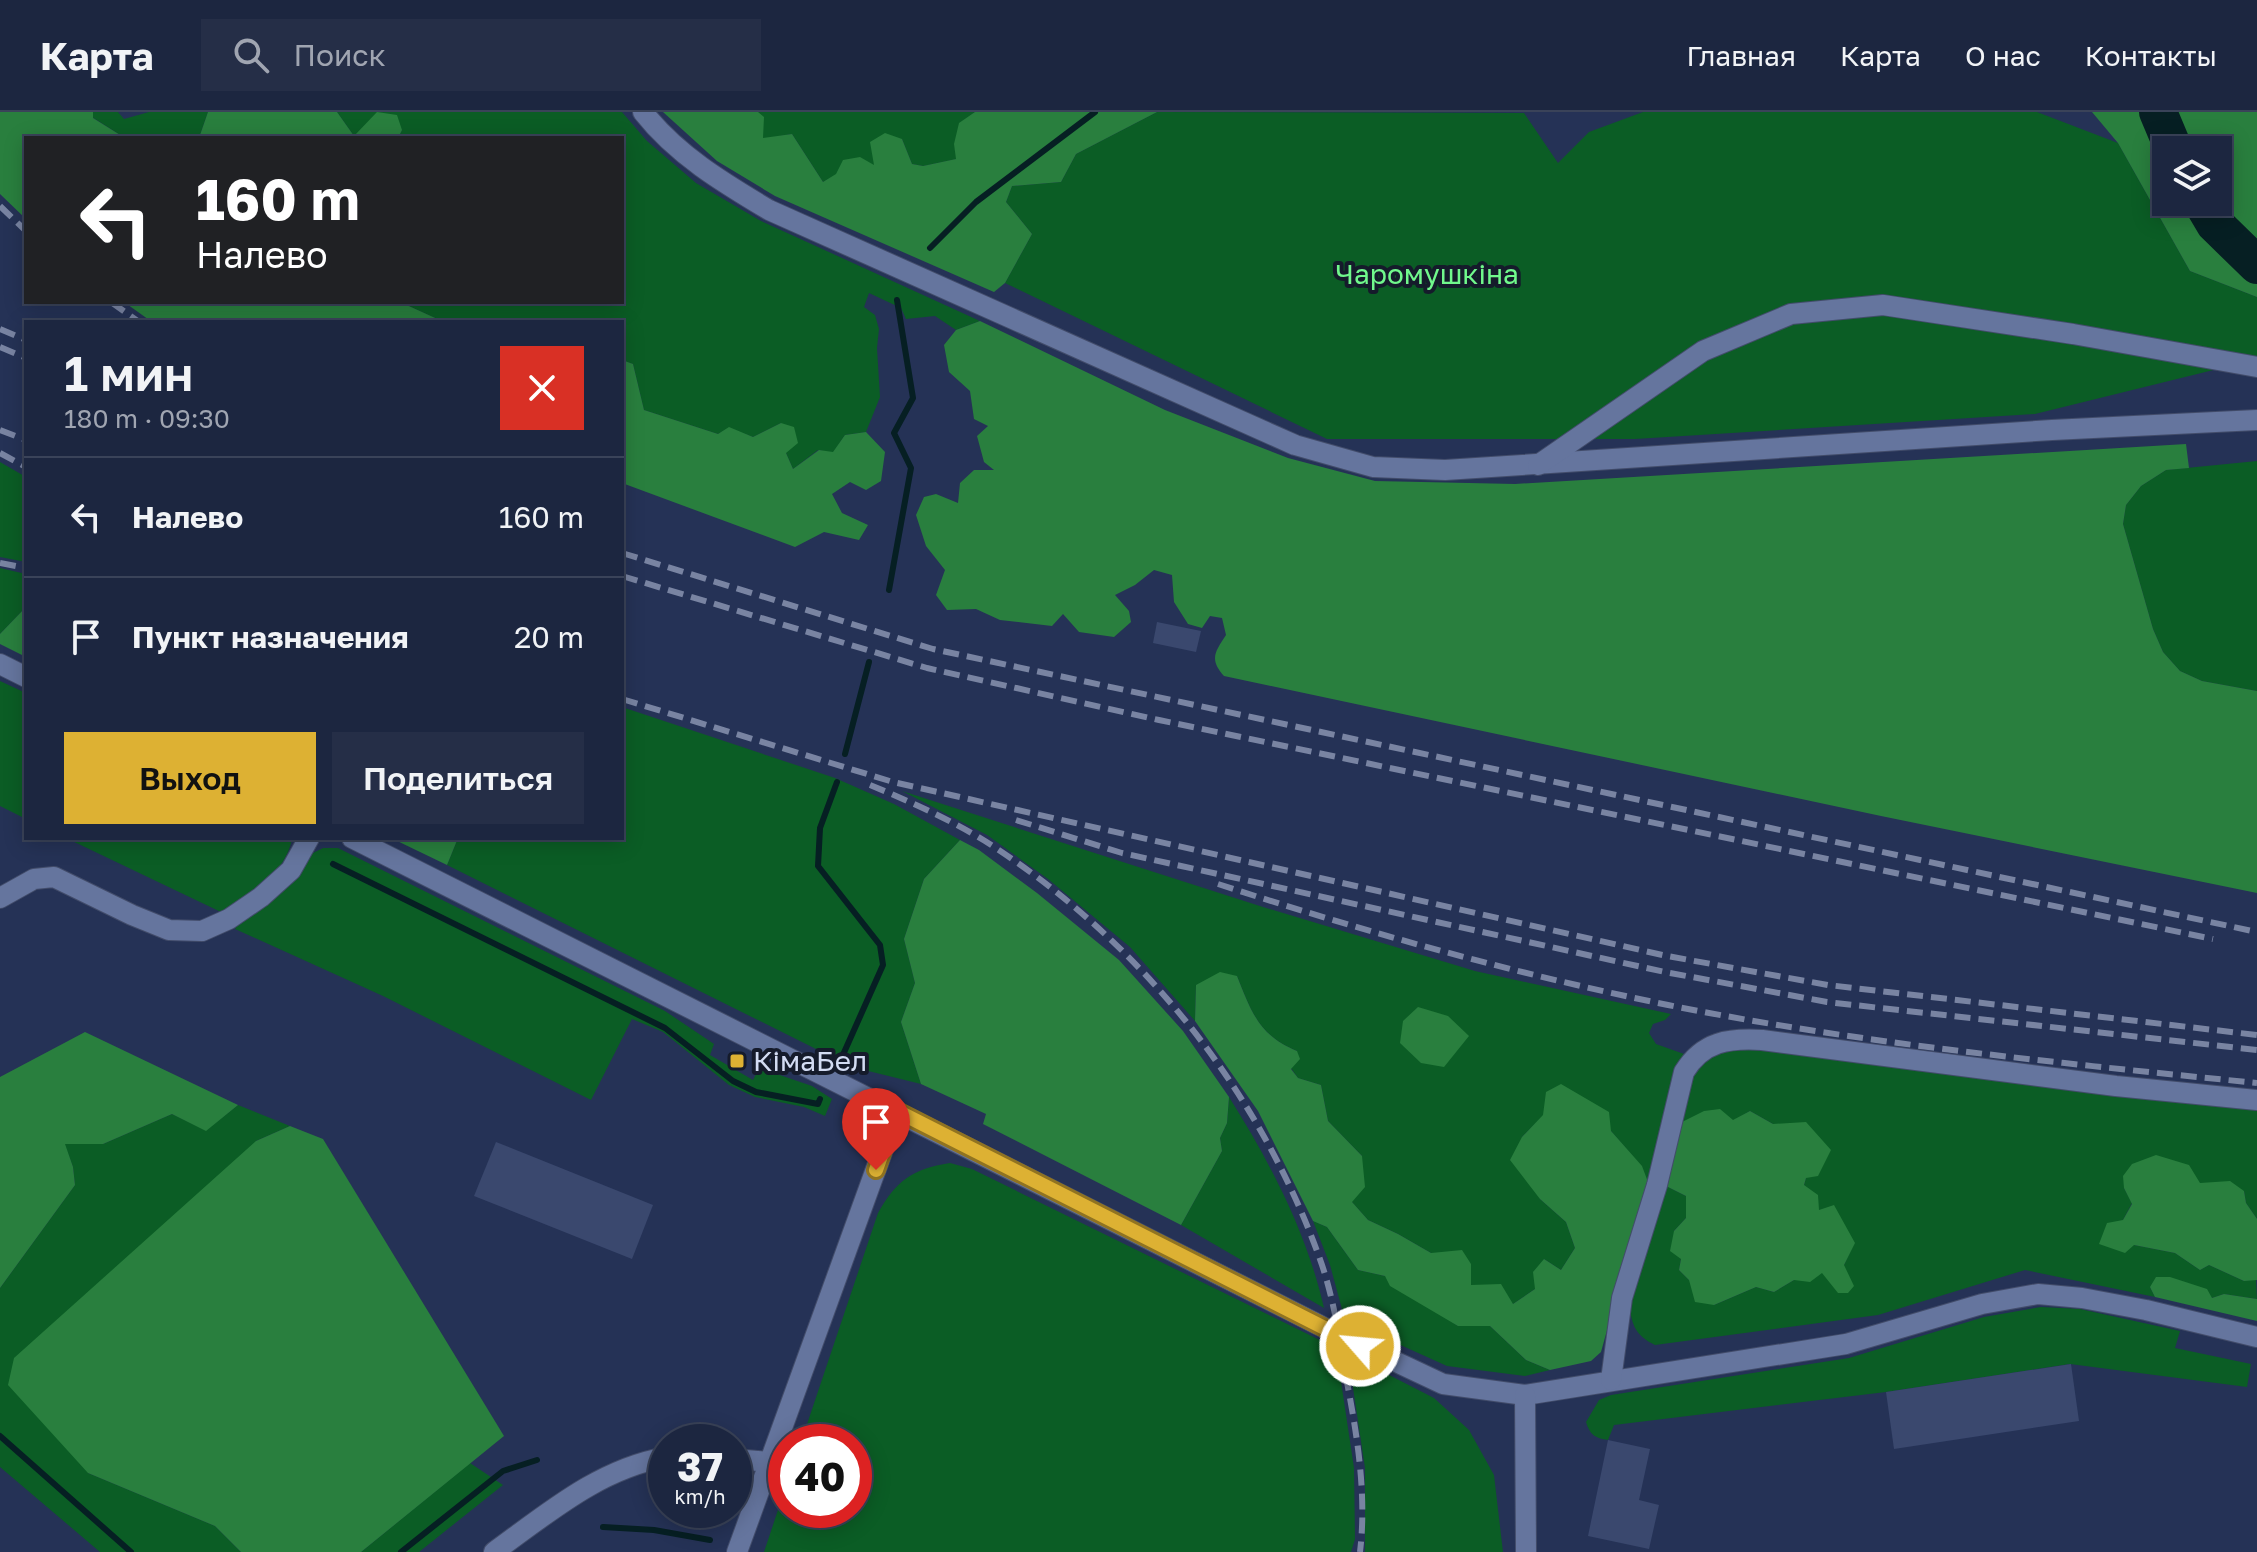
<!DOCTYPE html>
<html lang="ru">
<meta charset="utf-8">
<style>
body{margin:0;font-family:"Golos Text",sans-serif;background:#252e47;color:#f1f3f6;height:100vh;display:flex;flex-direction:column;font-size:30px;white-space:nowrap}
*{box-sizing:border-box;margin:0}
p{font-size:26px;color:#a0a5b1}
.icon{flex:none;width:44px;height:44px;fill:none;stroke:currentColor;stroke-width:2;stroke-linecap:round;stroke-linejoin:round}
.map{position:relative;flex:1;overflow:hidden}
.sheet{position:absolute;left:24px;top:208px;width:600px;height:520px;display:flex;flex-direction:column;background:#1c2640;border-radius:0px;box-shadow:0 4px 20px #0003,0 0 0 2px #3a4359}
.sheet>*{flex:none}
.hud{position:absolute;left:24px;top:24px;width:600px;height:168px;border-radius:0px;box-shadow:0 4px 20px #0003,0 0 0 2px #3a4359;background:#202124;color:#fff;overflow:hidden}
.buttons{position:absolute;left:2152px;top:24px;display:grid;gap:16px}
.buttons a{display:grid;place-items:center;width:80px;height:80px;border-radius:0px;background:#1c2640;box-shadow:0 4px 20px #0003,0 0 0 2px #3a4359;font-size:40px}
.speed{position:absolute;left:648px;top:1312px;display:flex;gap:16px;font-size:40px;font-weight:700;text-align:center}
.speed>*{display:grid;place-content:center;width:104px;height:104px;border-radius:50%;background:#1c2640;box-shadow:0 4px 20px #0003,0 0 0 2px #3a4359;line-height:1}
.speed small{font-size:20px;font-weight:400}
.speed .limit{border:12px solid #d22;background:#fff;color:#111}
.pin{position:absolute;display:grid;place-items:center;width:68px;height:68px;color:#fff;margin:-82px -34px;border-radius:50% 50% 50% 0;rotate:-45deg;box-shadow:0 0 8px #0007}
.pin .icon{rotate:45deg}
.me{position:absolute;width:88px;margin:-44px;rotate:297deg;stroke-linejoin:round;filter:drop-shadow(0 0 6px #0008)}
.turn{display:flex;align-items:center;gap:28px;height:168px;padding:0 40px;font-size:36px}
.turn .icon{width:104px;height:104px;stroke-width:2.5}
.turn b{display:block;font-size:56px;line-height:68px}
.round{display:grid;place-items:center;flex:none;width:84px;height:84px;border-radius:0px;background:#252e47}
.summary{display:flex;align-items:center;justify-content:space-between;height:136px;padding:0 40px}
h1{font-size:48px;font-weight:600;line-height:60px}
.action{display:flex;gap:16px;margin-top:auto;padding:16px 40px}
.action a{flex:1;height:92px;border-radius:0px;background:#ddb133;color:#111;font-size:32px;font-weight:600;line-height:92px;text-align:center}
.action a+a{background:#252e47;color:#f1f3f6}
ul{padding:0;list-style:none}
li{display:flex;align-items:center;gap:24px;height:120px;padding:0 40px;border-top:2px solid #3a4359}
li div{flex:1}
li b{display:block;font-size:30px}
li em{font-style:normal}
header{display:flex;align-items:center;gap:48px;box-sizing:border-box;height:112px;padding:0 40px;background:#1c2640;border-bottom:2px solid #3a4359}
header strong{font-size:38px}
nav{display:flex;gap:44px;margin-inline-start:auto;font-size:28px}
.search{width:560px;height:72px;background:#252e47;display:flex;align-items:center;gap:20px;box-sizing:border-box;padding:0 28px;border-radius:0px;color:#a0a5b1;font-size:30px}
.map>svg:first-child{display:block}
.green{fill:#0b5d25}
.forest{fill:#297f3e;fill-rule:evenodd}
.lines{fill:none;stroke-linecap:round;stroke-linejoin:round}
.stream{stroke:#061f23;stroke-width:6}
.river{stroke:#061f23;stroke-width:38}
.building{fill:#3a486e}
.minor-casing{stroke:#424c6a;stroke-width:22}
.minor{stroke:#65759e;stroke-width:20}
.rail{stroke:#7984a2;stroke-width:6;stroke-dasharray:16 8;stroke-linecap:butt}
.route-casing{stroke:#907321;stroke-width:20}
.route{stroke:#ddb133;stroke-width:14}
.poi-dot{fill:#ddb133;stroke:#151b2b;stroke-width:3}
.labels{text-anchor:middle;stroke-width:8;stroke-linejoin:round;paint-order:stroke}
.park-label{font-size:28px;fill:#70f88c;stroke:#151b2b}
.poi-label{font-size:28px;fill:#d3dcf3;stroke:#151b2b;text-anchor:start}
</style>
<header>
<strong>Карта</strong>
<div class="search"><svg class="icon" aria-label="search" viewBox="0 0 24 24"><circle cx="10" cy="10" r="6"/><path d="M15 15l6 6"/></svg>Поиск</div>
<nav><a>Главная</a><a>Карта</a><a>О нас</a><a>Контакты</a></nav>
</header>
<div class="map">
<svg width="2257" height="1440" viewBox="0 0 2257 1440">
<rect width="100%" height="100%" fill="#253256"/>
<g class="green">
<polygon points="93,0 118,0 124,7 149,0 208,0 199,26 125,26 92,5"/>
<polygon points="337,0 622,0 647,29 696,71 761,109 980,209 956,218 935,204 906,207 901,196 869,181 864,195 875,203 879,217 877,236 880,285 866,320 845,323 833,341 818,338 793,357 786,341 781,311 753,325 729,316 718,322 644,298 633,252 622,248 622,210 444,210 400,190 622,190 622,26 398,26 402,18 354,24"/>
<polygon points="758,0 975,0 959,12 957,47 923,54 912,52 902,27 874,53 836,63 823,70 792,22 763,27"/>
<polygon points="1157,0 1524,1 1558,51 1589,20 1643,0 2037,0 2118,31 2190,159 2257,185 2257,250 2250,249 2035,302 1635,327 1327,327 1005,171 1032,122 1006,90 1012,74 1061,70 1076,42"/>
<polygon points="2257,349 2257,579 2202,569 2180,559 2163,540 2153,517 2123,412 2126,393 2141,374 2166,358"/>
<polygon points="0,350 26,365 26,450 0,445"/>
<polygon points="0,456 26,462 26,495 0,522"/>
<polygon points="0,569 26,581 26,707 0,694"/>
<polygon points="622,595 835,666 894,692 960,728 924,767 904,827 915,871 901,910 921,972 852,955 447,753 458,726 622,726"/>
<path d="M902 679 1263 795 1475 859 1671 902 1665 908 1653 912 1649 921 1656 932 1684 942 1686 947 1648 1070 1641 1054 1611 1019 1544 1003 1522 1025 1540 1087 1566 1110 1575 1136 1561 1158 1544 1147 1535 1177 1513 1192 1471 1173V1152L1431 1141 1398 1122 1368 1108 1351 1089 1362 1044 1328 1009 1321 973 1298 966 1291 956 1297 939C1259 924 1251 899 1237 864L1196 873 1195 909 1130 835 1048 767 987 723Z"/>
<path d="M66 726H292C287 759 251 785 223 801Z"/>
<polygon points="323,736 338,736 665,899 714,932 710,943 753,968 759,956 812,974 832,987 825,1004 804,995 755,985 729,973 663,920 632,907 591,988 383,884 235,817 239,809 311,742"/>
<path d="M1723 933 2257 996V1107L2246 1091 2244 1079 2124 1076 2132 1091 2123 1108 2134 1133 2175 1141 2200 1158 2209 1153 2244 1169 2256 1167 2257 1187 2224 1182 2212 1186 2150 1175 2155 1185 2025 1158 1878 1203 1655 1233C1634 1223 1631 1211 1629 1188L1664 1073 1686 1084V1106L1674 1119 1681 1147 1679 1158 1714 1193 1756 1175 1774 1180 1794 1168 1844 1153 1854 1131 1818 1098 1804 1073 1806 1066 1773 1012 1750 999 1733 1009 1676 1013 1690 961Z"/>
<path d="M1229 985C1270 1050 1307 1121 1324 1196L1181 1113 1222 1039 1220 1026 1227 1011Z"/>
<polygon points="238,993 290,1014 256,1029 88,1361 215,1414 241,1440 100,1440 0,1355 0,1176 75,1073 73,1055 64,1031 103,1032 172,1002 206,1018"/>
<path d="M950 1051 972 1057 1336 1236 1354 1356 1355 1427 1351 1440H764L786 1374V1398H854V1330H801L878 1101C896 1069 912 1057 950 1051Z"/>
<polygon points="1313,1109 1327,1115 1358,1158 1385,1164 1458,1214 1490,1214 1526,1248 1550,1258 1525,1264 1447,1254 1345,1208 1330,1153"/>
<path d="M2041 1195 2080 1197 2180 1219 2175 1236 2251 1252 2247 1275 2070 1252 1886 1280 1614 1313 1608 1328C1595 1326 1590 1323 1586 1310L1599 1288 1611 1283 1849 1246 1984 1205Z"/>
<polygon points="1354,1245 1434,1286 1469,1318 1494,1363 1503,1440 1365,1440 1365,1356 1349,1249"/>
<polygon points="470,1351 503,1373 419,1440 361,1440"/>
</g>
<g class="forest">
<polygon points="0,0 93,0 93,6 125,26 26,26 26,107 0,82"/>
<polygon points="208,0 337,0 354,24 377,0 397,3 402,18 398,26 199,26"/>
<polygon points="663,0 758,0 764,5 763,26 792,22 823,70 836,62 843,48 860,45 874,53 870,30 885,21 902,27 912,52 923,54 956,47 954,32 959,11 975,0 1157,0 1076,42 1061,70 1012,74 1006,90 1032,122 1005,171 994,180 775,84 717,49"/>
<path d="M2092 0H2257V185L2190 159 2118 31ZM2166 38H2218V90H2166Z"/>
<polygon points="124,190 400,190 444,210 152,210"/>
<path d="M980 209 1165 298 1288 346 1375 369 1515 372 2186 332 2189 356 2166 358 2141 374 2126 393 2123 412 2153 517 2163 540 2180 559 2202 569 2257 579V781L1881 704 1224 564C1209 547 1215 540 1226 523L1222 506 1210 504 1202 516 1188 512 1174 490 1172 463 1154 458 1135 473 1115 483 1129 499 1131 510 1114 525 1079 520 1063 502 1052 514 1000 508 976 497 947 498 936 483 945 458 926 434 916 403 924 385 936 382 958 391 960 371 974 358H994L984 350 977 324 988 314 974 307 970 279 949 260 944 233 956 218Z"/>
<polygon points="622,248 633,252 644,298 718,322 729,315 753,325 781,311 794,315 798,331 786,341 793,357 819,338 833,340 845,323 866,320 885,340 881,369 866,378 850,370 832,382 842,401 868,413 859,428 824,420 795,435 622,371"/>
<polygon points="26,495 26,545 0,532 0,522"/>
<polygon points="391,726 458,726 447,753"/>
<polygon points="960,728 979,738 1037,781 1119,848 1183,919 1229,985 1227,1011 1220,1026 1222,1039 1181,1113 983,1012 986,1002 921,972 901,910 915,871 904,827 924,767"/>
<path d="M1220 860 1237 864C1251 899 1259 924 1297 939L1300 947 1291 957 1298 966 1321 973 1328 1009 1362 1044 1365 1075 1352 1090 1368 1108 1398 1122 1431 1141 1462 1138 1471 1152V1173L1501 1172 1513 1192 1535 1177 1533 1160 1544 1147 1561 1158 1575 1136 1566 1110 1540 1087 1510 1048 1522 1025 1543 1003 1546 980 1561 972 1609 1000 1611 1019 1642 1054 1648 1070 1601 1240 1591 1249 1550 1258 1526 1248 1490 1214H1458L1390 1174 1385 1164 1358 1158 1327 1115 1313 1109 1258 999 1195 909 1196 873Z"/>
<polygon points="1418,895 1448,904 1469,924 1444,955 1421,951 1400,931 1403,909"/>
<polygon points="85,920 238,993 206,1019 172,1002 103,1032 65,1032 73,1055 75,1073 0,1176 0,965"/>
<polygon points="1720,997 1733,1008 1750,999 1773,1012 1806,1010 1831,1038 1818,1064 1806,1066 1804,1073 1818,1083 1819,1098 1834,1093 1855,1131 1844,1153 1854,1174 1848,1181 1838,1181 1822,1161 1810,1170 1794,1168 1774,1180 1756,1175 1714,1193 1695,1190 1689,1168 1679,1158 1681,1147 1670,1139 1674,1119 1686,1106 1686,1084 1664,1073 1676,1013 1704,999"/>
<polygon points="290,1014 323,1027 504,1324 361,1440 241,1440 215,1414 88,1361 8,1273 14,1246 256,1029"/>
<polygon points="2156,1043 2189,1053 2200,1071 2230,1069 2244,1079 2246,1091 2257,1107 2257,1168 2244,1169 2209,1153 2200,1158 2175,1141 2134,1133 2125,1141 2099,1132 2107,1111 2123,1108 2132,1092 2124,1076 2123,1064 2132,1052"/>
<polygon points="2156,1165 2170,1165 2207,1177 2212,1186 2224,1182 2257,1187 2257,1209 2155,1185 2150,1175"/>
</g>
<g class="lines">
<g class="stream">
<polyline points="930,136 976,90 1095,0"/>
<polyline points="889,478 911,356 894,321 913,286 897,188"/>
<polyline points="845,642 869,550"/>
<polyline points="837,670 820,716 818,754 880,833 883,853 842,945"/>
<polyline points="333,752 665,916 733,969 756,980 818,992 820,987"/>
<polyline points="0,1324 131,1440"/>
<polyline points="603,1415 654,1418 710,1428"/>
<polyline points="401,1440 503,1359 537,1348"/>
</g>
<g class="river">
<polyline points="2158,0 2174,38"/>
<polyline points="2202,90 2215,112 2257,153"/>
</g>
</g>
<g class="building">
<polygon points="1157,510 1201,519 1196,540 1153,531"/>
<polygon points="496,1030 653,1093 632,1147 474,1084"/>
<polygon points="2071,1252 2079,1309 1894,1337 1886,1280"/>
<polygon points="1608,1328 1650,1337 1639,1388 1659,1393 1649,1437 1588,1424"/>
</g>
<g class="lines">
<g class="minor-casing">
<g id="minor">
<path d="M643 0C677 43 722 70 769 98L1295 333 1373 355 1445 358 2052 318 2257 308"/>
<polyline points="1538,353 1703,239 1791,202 1883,193 2073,222 2257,255"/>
<polyline points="0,552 26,565"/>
<polyline points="352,726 1339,1223 1443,1272 1525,1283 1846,1232 1982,1192 2038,1182 2082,1186 2146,1198 2257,1225"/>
<polyline points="0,786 34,767 54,765 132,803 169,818 202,819 229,807 261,785 291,758 309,726"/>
<path d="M1611 1268 1622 1186 1657 1073 1684 960C1703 929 1729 926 1762 928L2116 974 2257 988"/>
<polyline points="1525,1283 1526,1440"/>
<polyline points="734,1347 769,1350"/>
<path d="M494 1440C548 1401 599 1357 666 1345"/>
<polyline points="737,1440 897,999"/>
</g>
</g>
<use href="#minor" class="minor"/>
<g class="rail">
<polyline points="0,94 26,119"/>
<polyline points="111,190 139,210"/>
<polyline points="0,217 26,228"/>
<polyline points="0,235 26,246"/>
<polyline points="0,318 26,328"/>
<polyline points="0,341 26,355"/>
<polyline points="622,441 933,537 2257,820"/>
<polyline points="0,451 26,456"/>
<polyline points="622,464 927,556 1159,608 2213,827"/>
<polyline points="622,587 893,670 1667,844 1828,873 2257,923"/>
<path d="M870 673C909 689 949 707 985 729 1139 827 1262 980 1322 1153 1334 1189 1340 1228 1346 1265 1357 1322 1367 1382 1360 1440"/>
<polyline points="1016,708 1122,741 1665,860 1827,890 2257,938"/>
<path d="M1218 772C1365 820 1516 862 1668 893 1862 932 2060 951 2257 971"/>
</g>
</g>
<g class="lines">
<g class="route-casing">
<polyline id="route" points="876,1058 897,999 1360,1234"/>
</g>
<use href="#route" class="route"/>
</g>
<rect class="poi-dot" x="729" y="941" width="16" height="16" rx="4"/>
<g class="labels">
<g class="park-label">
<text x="1427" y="172">Чаромушкіна</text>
</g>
<g class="poi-label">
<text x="753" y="959">КімаБел</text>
</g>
</g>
</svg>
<div class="buttons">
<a><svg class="icon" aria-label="layers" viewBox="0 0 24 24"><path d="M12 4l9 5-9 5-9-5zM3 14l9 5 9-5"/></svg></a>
</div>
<div class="speed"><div>37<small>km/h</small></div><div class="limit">40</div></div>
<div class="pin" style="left:876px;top:1058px;background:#d93025"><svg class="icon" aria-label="arrive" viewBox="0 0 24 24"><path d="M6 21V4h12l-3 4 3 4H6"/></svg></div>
<svg class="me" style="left:1360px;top:1234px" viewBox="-20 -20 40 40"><circle r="17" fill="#ddb133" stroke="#fff" stroke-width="3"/><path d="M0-11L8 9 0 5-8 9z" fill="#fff"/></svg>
<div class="hud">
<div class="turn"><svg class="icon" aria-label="left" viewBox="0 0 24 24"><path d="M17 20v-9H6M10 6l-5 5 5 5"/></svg><div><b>160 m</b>Налево</div></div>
</div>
<section class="sheet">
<div class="summary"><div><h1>1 мин</h1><p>180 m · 09:30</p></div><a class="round" style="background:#d93025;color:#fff"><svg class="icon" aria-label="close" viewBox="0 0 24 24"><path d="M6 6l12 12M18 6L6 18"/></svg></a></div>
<ul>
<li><svg class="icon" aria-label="left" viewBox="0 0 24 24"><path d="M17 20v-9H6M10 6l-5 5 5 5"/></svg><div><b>Налево</b></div><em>160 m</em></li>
<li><svg class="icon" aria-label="arrive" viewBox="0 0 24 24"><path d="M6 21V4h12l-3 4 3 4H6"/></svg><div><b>Пункт назначения</b></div><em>20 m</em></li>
</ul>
<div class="action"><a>Выход</a><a>Поделиться</a></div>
</section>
</div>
